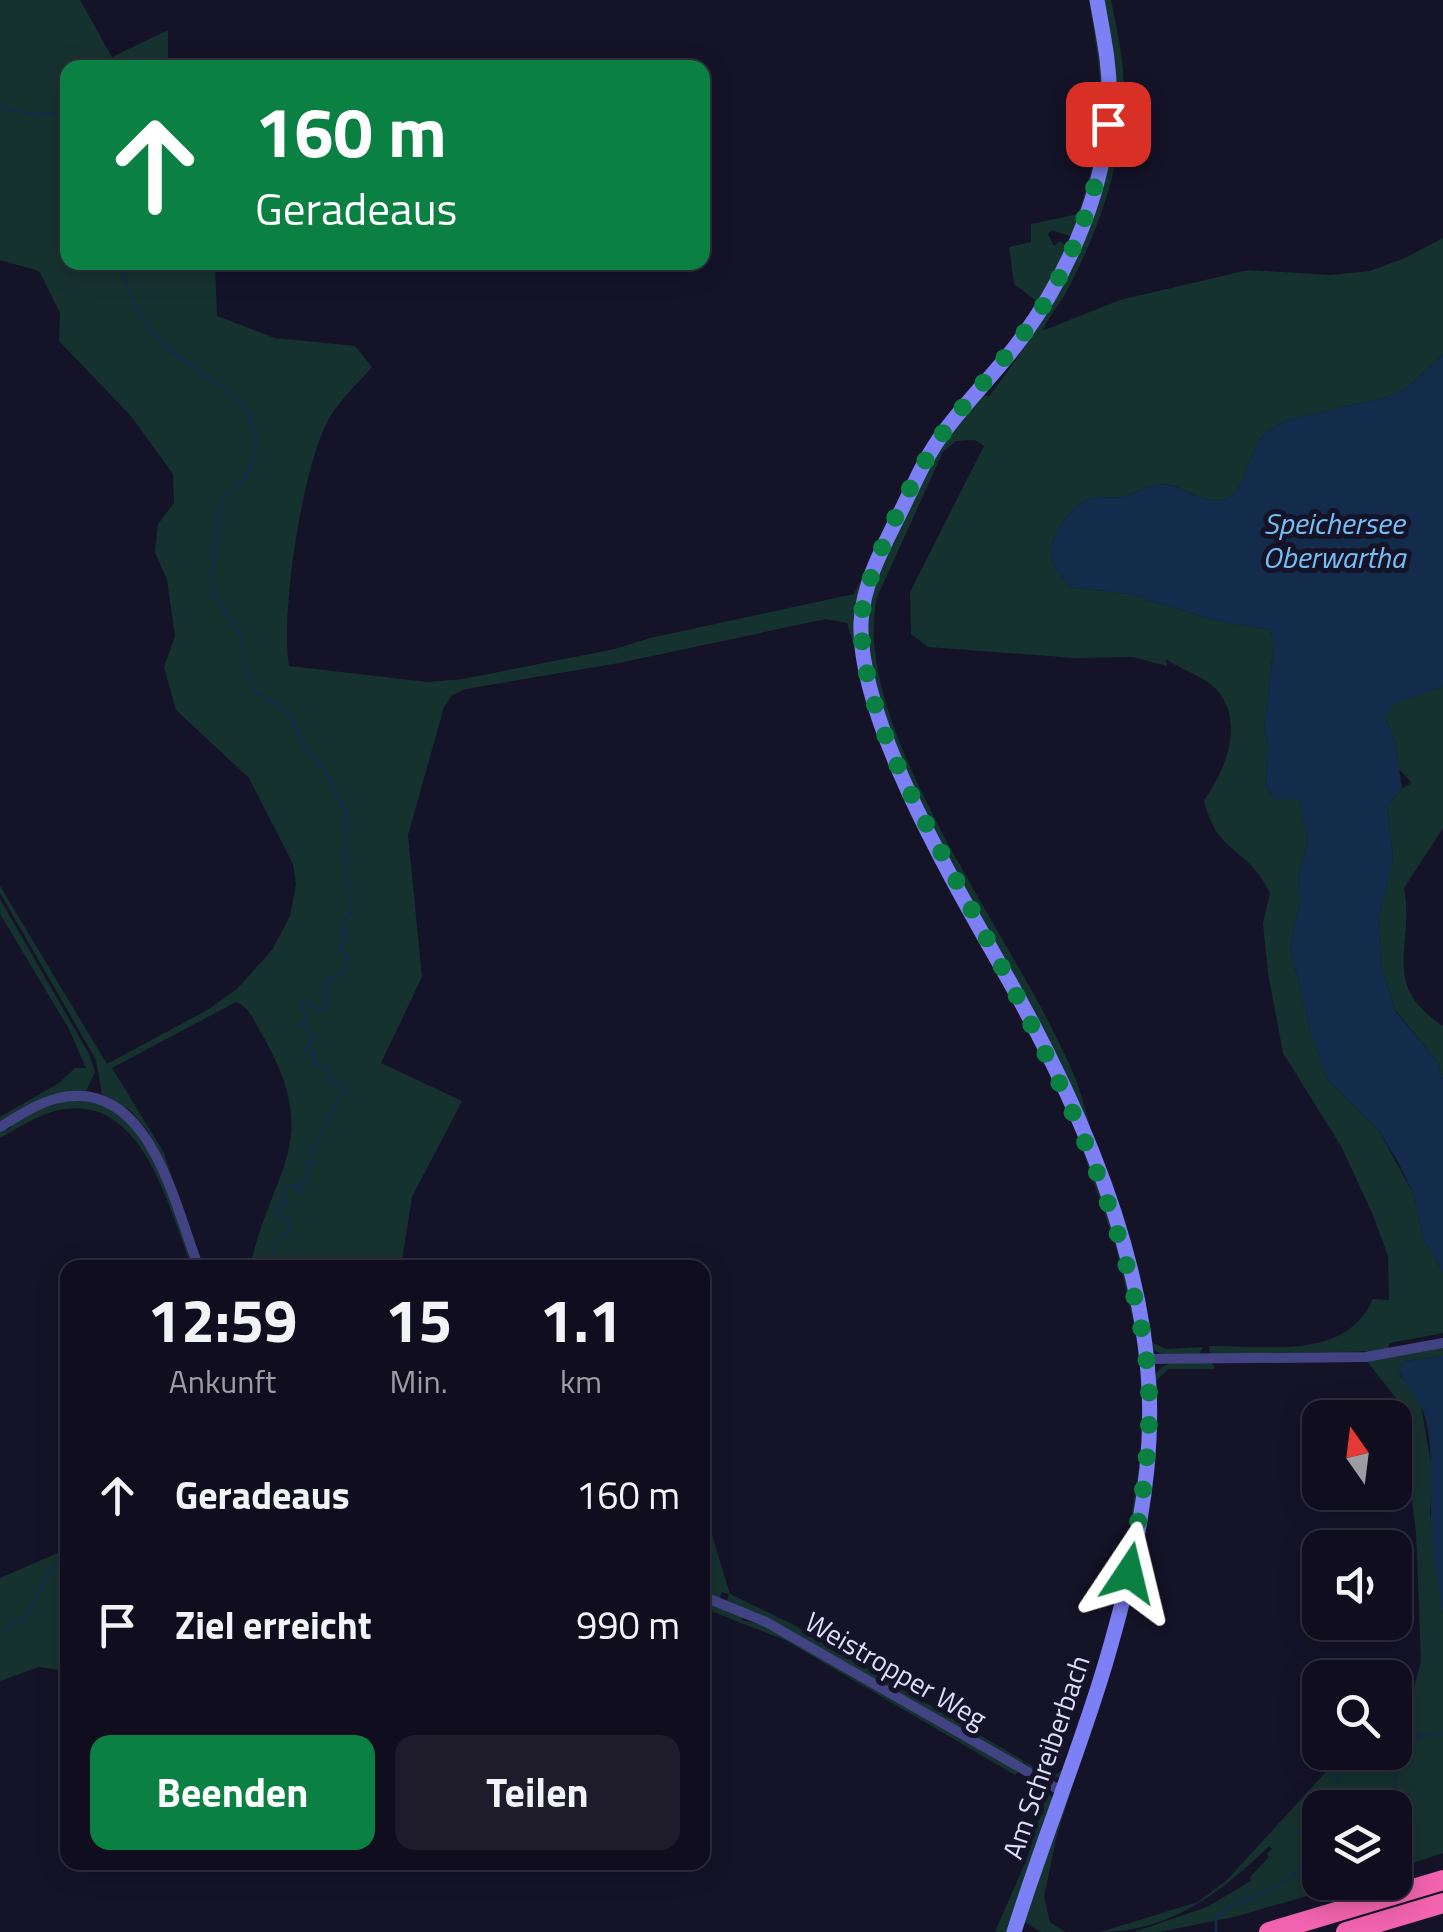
<!DOCTYPE html>
<html lang="de">
<style>
body{margin:0;font-family:"Titillium Web",sans-serif;background:#1e1c2b;color:#f1f3f6;height:100vh;display:flex;flex-direction:column;font-size:38px;white-space:nowrap}
*{box-sizing:border-box;margin:0}
p{font-size:32px;color:#9c9ca4}
.icon{flex:none;width:55px;height:55px;fill:none;stroke:currentColor;stroke-width:2;stroke-linecap:round;stroke-linejoin:round}
.map{position:relative;flex:1;overflow:hidden}
.sheet{position:absolute;left:60px;top:1260px;width:650px;height:610px;display:flex;flex-direction:column;background:#100e1e;border-radius:20px;box-shadow:0 5px 25px #0003,0 0 0 2px #302e3c}
.sheet>*{flex:none}
.top-card{position:absolute;left:60px;top:60px;width:650px;height:210px;border-radius:20px;box-shadow:0 5px 25px #0003,0 0 0 2px #302e3c;background:#0b8043;color:#fff;overflow:hidden}
.needle{width:65px;rotate:346deg}
.controls{position:absolute;left:1302px;top:1400px;display:grid;gap:20px}
.controls a{display:grid;place-items:center;width:110px;height:110px;border-radius:20px;background:#100e1e;box-shadow:0 5px 25px #0003,0 0 0 2px #302e3c;font-size:50px}
.pin{position:absolute;display:grid;place-items:center;width:85px;height:85px;color:#fff;margin:-42px;border-radius:20px;box-shadow:0 5px 15px #0006}
.me{position:absolute;width:110px;margin:-55px;rotate:10deg;stroke-linejoin:round;filter:drop-shadow(0 0 8px #0008)}
.turn{display:flex;align-items:center;gap:35px;height:210px;padding:0 30px;font-size:45px}
.turn .icon{width:130px;height:130px;stroke-width:2.5}
.turn b{display:block;font-size:70px;line-height:85px}
.eta{display:flex;justify-content:space-evenly;align-items:center;height:170px;text-align:center}
.eta b{font-size:60px;font-weight:700;line-height:70px}
.primary-button{display:flex;gap:20px;margin-top:auto;padding:20px 30px}
.primary-button a{flex:1;height:115px;border-radius:20px;background:#0b8043;color:#fff;font-size:40px;font-weight:700;line-height:115px;text-align:center}
.primary-button a+a{background:#1e1c2b;color:#f1f3f6}
ul{padding:0;list-style:none}
li{display:flex;align-items:center;gap:30px;height:130px;padding:0 30px}
li div{flex:1}
li b{display:block;font-size:38px}
li em{font-style:normal}
.map>svg:first-child{display:block}
.green{fill:#16322f}
.water{fill:#142c4b}
.lines{fill:none;stroke-linecap:round;stroke-linejoin:round}
.stream{stroke:#142c4b;stroke-width:2.5}
.street{stroke:#424383;stroke-width:10}
.secondary{stroke:#7d80f4;stroke-width:15}
.highway{stroke:#f163af;stroke-width:20}
.route{stroke:#0b8043;stroke-width:18;stroke-dasharray:0 32.4}
.labels{text-anchor:middle;stroke-width:10;stroke-linejoin:round;paint-order:stroke}
.street-label{font-size:28px;fill:#dfddfc;stroke:#151328}
.water-label{font-size:30px;font-style:italic;fill:#74bff3;stroke:#151328}
</style>
<div class="map">
<svg width="1443" height="1932" viewBox="0 0 1443 1932">
<rect width="100%" height="100%" fill="#151328"/>
<g class="green">
<path d="M0 0H80L112 57 168 30V67L68 68V262L215 263 217 316 275 338 355 346 372 367C359 382 342 398 331 415 303 460 280 614 289 666L428 682 463 679 615 649 650 638 854 594 931 438 981 379 980 386 938 434 917 474 924 471 952 426 981 395 989 396C1048 323 1109 204 1113 108 1115 72 1106 35 1101 0H1111C1117 30 1124 61 1124 92 1124 157 1100 227 1070 285 1062 301 1050 315 1042 331L1120 300 1248 270 1330 275 1370 271 1405 258 1443 238V354L1408 387 1387 397 1287 420C1278 425 1268 430 1261 438 1247 455 1248 487 1228 498 1210 508 1188 489 1170 485 1154 482 1140 491 1125 496 1115 500 1105 496 1095 497 1076 500 1060 523 1053 540 1046 560 1058 573 1070 587L1128 594 1217 621 1270 630 1274 643 1264 730 1268 746 1265 786 1275 799H1299L1308 840 1298 875 1300 902 1290 947 1310 1029 1327 1079 1379 1131 1414 1195 1423 1239 1443 1272V1333L1389 1343 1388 1351 1210 1354 1209 1346C1267 1345 1345 1362 1373 1299L1389 1300 1388 1256 1373 1215 1341 1146 1283 1053 1268 973 1263 923 1270 893C1247 845 1217 856 1204 800 1226 770 1246 720 1215 688 1203 676 1180 669 1166 659L1167 666 1133 657 1076 658 928 647 911 634 910 592 984 446 975 440 956 441 943 452 877 597C847 734 1031 957 1079 1088 1087 1112 1092 1137 1100 1161 1109 1190 1121 1218 1128 1247 1136 1279 1142 1312 1153 1343L1166 1349 1203 1347 1199 1354C1182 1354 1160 1360 1149 1345 1123 1238 1094 1134 1044 1037 992 936 929 839 888 733L883 734C891 770 912 804 929 837 952 882 975 926 1000 971 1069 1095 1135 1237 1145 1382 1151 1459 1136 1546 1114 1621 1104 1655 1082 1755 1060 1777L1043 1778 1024 1762 1021 1765 833 1655 727 1601 729 1594 722 1592 719 1599 703 1593V1505L730 1594 794 1625 1044 1773 1057 1774 1065 1767 1080 1729 1120 1591 1143 1441 1141 1355 1116 1247 1070 1114 1035 1040 893 770 847 623 826 619 619 663 466 689 452 695 444 707 408 835 422 977 381 1063 462 1101 412 1197 401 1267H250C272 1168 323 1143 264 1038 256 1025 250 1007 236 1002L112 1068 163 1151 203 1267 148 1131 131 1111 102 1094 96 1060 0 893V886L107 1064 209 1009 237 989 272 950 290 916 296 885 293 864 249 778 176 710 164 667 175 636 167 580 155 552 158 524 174 503 173 474 131 416 59 341 60 313 39 271 0 260Z"/>
<path d="M1089 0H1094L1105 67 1101 150 1073 237 1051 230 1048 234 1054 246 1060 241 1068 248 1039 303 1014 284 1009 247 1031 242V224L1078 214C1108 126 1104 90 1089 0Z"/>
<path d="M1443 687V828L1404 888C1415 948 1379 983 1443 1026V1080L1438 1062 1396 1011 1382 968 1379 917 1393 859 1388 806 1402 788 1412 783 1399 769 1395 742 1385 716 1394 703Z"/>
<polygon points="0,899 89,1054 95,1072 86,1091 0,1123 0,1117 59,1083 75,1068 86,1068 69,1029 0,914"/>
<path d="M76 1100C91 1102 109 1105 121 1114 158 1143 178 1224 196 1267H192C168 1208 143 1089 55 1111 36 1116 18 1128 0 1138V1131L9 1129C22 1112 54 1103 76 1100Z"/>
<path d="M1443 1347V1356L1405 1361 1398 1368 1401 1377 1420 1400 1433 1475 1430 1512 1443 1614V1853L1395 1869V1808L1346 1807 1342 1796 1326 1794 1316 1799 1304 1843 1320 1830V1882L1352 1883 1234 1917 1159 1932H1134L1207 1907 1251 1881 1250 1877 1269 1857 1267 1854 1272 1849 1269 1846C1222 1892 1170 1932 1100 1932L1198 1902 1227 1880 1343 1753 1395 1752V1720L1407 1713 1421 1662 1416 1532 1399 1402 1366 1360Z"/>
<path d="M1212 1362 1215 1369H1168L1157 1380 1148 1494 1131 1595 1056 1839 1044 1897 1050 1922 1065 1932H1041L1023 1921 1124 1612 1146 1493 1153 1378C1164 1356 1190 1362 1212 1362Z"/>
<polygon points="60,1552 67,1552 67,1671 39,1667 0,1681 0,1578"/>
<polygon points="702,1600 742,1616 742,1620 766,1626 1018,1772 1015,1775 785,1640 703,1608"/>
<polygon points="1027,1777 1046,1788 1053,1800 1010,1932 995,1932 1026,1861 1045,1798 1023,1780"/>
</g>
<g class="water">
<path d="M1443 354V687L1395 703 1385 716 1395 742 1402 788 1388 806 1393 860 1379 917 1382 968 1396 1012 1438 1062 1443 1080V1272L1423 1239 1414 1195 1398 1162 1379 1131 1327 1079 1310 1029 1290 947 1300 902 1298 875 1308 840 1299 799H1275L1265 786 1268 746 1264 730 1274 643 1270 630 1217 621 1128 594 1070 587C1058 573 1046 560 1053 540 1060 523 1076 500 1095 497 1105 496 1115 500 1125 496 1140 491 1154 482 1169 485 1188 489 1210 508 1228 498 1248 487 1247 455 1261 438 1268 430 1278 425 1287 420L1387 397 1408 387Z"/>
<path d="M1443 1356V1614C1438 1581 1431 1547 1431 1514 1430 1482 1433 1453 1426 1421 1422 1399 1404 1388 1398 1368L1405 1361Z"/>
<path d="M1326 1794 1342 1796 1346 1807 1320 1808V1830L1304 1843 1297 1835C1304 1819 1309 1802 1326 1794Z"/>
</g>
<g class="lines">
<g class="stream">
<polyline points="0,108 39,115 58,112 68,120"/>
<path d="M120 262C127 294 140 321 163 344 194 376 263 393 255 450 252 474 241 486 221 499L211 577 215 596 241 637 247 676 256 692 289 712 301 741 330 778 337 798 345 807 348 822 343 856 348 862 344 867 352 911 344 919 347 932 341 931 344 941 339 950 348 958 347 969 324 984 328 1005 320 1011 307 1001 301 1003 307 1019 301 1025 310 1028 312 1039 304 1051 314 1052V1063L330 1071 331 1083 342 1084 344 1088C335 1108 316 1139 311 1157L315 1164 306 1163 304 1166 309 1179 299 1186 300 1194 293 1185 285 1188 282 1196 287 1204 279 1205V1218L290 1220 289 1231 278 1238 269 1268"/>
<polyline points="0,1633 26,1616 55,1563 68,1563"/>
<polyline points="1337,1782 1341,1763 1360,1752"/>
<polyline points="1386,1808 1394,1800 1398,1739 1443,1733"/>
<path d="M1216 1932V1918C1230 1903 1248 1901 1266 1892 1284 1883 1301 1868 1320 1858"/>
</g>
<g class="street">
<path d="M0 1127C17 1117 36 1104 55 1099 149 1074 174 1204 199 1268"/>
<polyline points="1147,1359 1366,1357 1443,1343"/>
<polyline points="702,1596 766,1622 1063,1792"/>
</g>
<path class="secondary" d="M1014 1932C1042 1842 1078 1755 1105 1665 1131 1577 1154 1481 1149 1388 1142 1248 1075 1097 1007 977 958 890 857 721 861 622 863 584 882 549 899 515 913 487 925 457 944 432 968 399 999 370 1023 336 1070 271 1107 184 1109 104 1111 69 1103 34 1097 0"/>
<g class="highway">
<polyline points="1269,1932 1443,1880"/>
<polyline points="1346,1932 1443,1903"/>
</g>
</g>
<g class="lines">
<path class="route" d="M1108 124C1098 188 1076 254 1041 309 1012 354 974 390 943 433 915 472 859 581 861 628 866 719 914 801 955 878 1024 1010 1096 1137 1131 1283 1140 1319 1148 1355 1149 1392 1151 1453 1140 1514 1129 1573"/>
</g>
<g class="labels">
<g class="street-label">
<text transform="translate(896 1670) rotate(30)" y="10">Weistropper Weg</text>
<text transform="translate(1046 1757) rotate(-71)" y="10">Am Schreiberbach</text>
</g>
<g class="water-label">
<text x="1334" y="534">Speichersee<tspan x="1334" dy="34">Oberwartha</tspan></text>
</g>
</g>
</svg>
<div class="controls">
<a><svg class="needle" viewBox="-14 -14 28 28"><path d="M0-13l5 13h-10z" fill="#e53935"/><path d="M0 13l5-13h-10z" fill="#9c9ca4"/></svg></a>
<a><svg class="icon" aria-label="sound" viewBox="0 0 24 24"><path d="M4 9h4l5-4v14l-5-4H4zM17 9q2 3 0 6"/></svg></a>
<a><svg class="icon" aria-label="search" viewBox="0 0 24 24"><circle cx="10" cy="10" r="6"/><path d="M15 15l6 6"/></svg></a>
<a><svg class="icon" aria-label="layers" viewBox="0 0 24 24"><path d="M12 4l9 5-9 5-9-5zM3 14l9 5 9-5"/></svg></a>
</div>
<div class="pin" style="left:1108px;top:124px;background:#d93025"><svg class="icon" aria-label="arrive" viewBox="0 0 24 24"><path d="M6 21V4h12l-3 4 3 4H6"/></svg></div>
<svg class="me" style="left:1129px;top:1573px" viewBox="-20 -20 40 40"><path d="M0-17L14 15 0 8-14 15z" fill="#0b8043" stroke="#fff" stroke-width="4"/></svg>
<div class="top-card">
<div class="turn"><svg class="icon" aria-label="ahead" viewBox="0 0 24 24"><path d="M12 20V5M6 11l6-6 6 6"/></svg><div><b>160 m</b>Geradeaus</div></div>
</div>
<section class="sheet">
<div class="eta">
<div><b>12:59</b><p>Ankunft</p></div>
<div><b>15</b><p>Min.</p></div>
<div><b>1.1</b><p>km</p></div>
</div>
<ul>
<li><svg class="icon" aria-label="ahead" viewBox="0 0 24 24"><path d="M12 20V5M6 11l6-6 6 6"/></svg><div><b>Geradeaus</b></div><em>160 m</em></li>
<li><svg class="icon" aria-label="arrive" viewBox="0 0 24 24"><path d="M6 21V4h12l-3 4 3 4H6"/></svg><div><b>Ziel erreicht</b></div><em>990 m</em></li>
</ul>
<div class="primary-button"><a>Beenden</a><a>Teilen</a></div>
</section>
</div>
